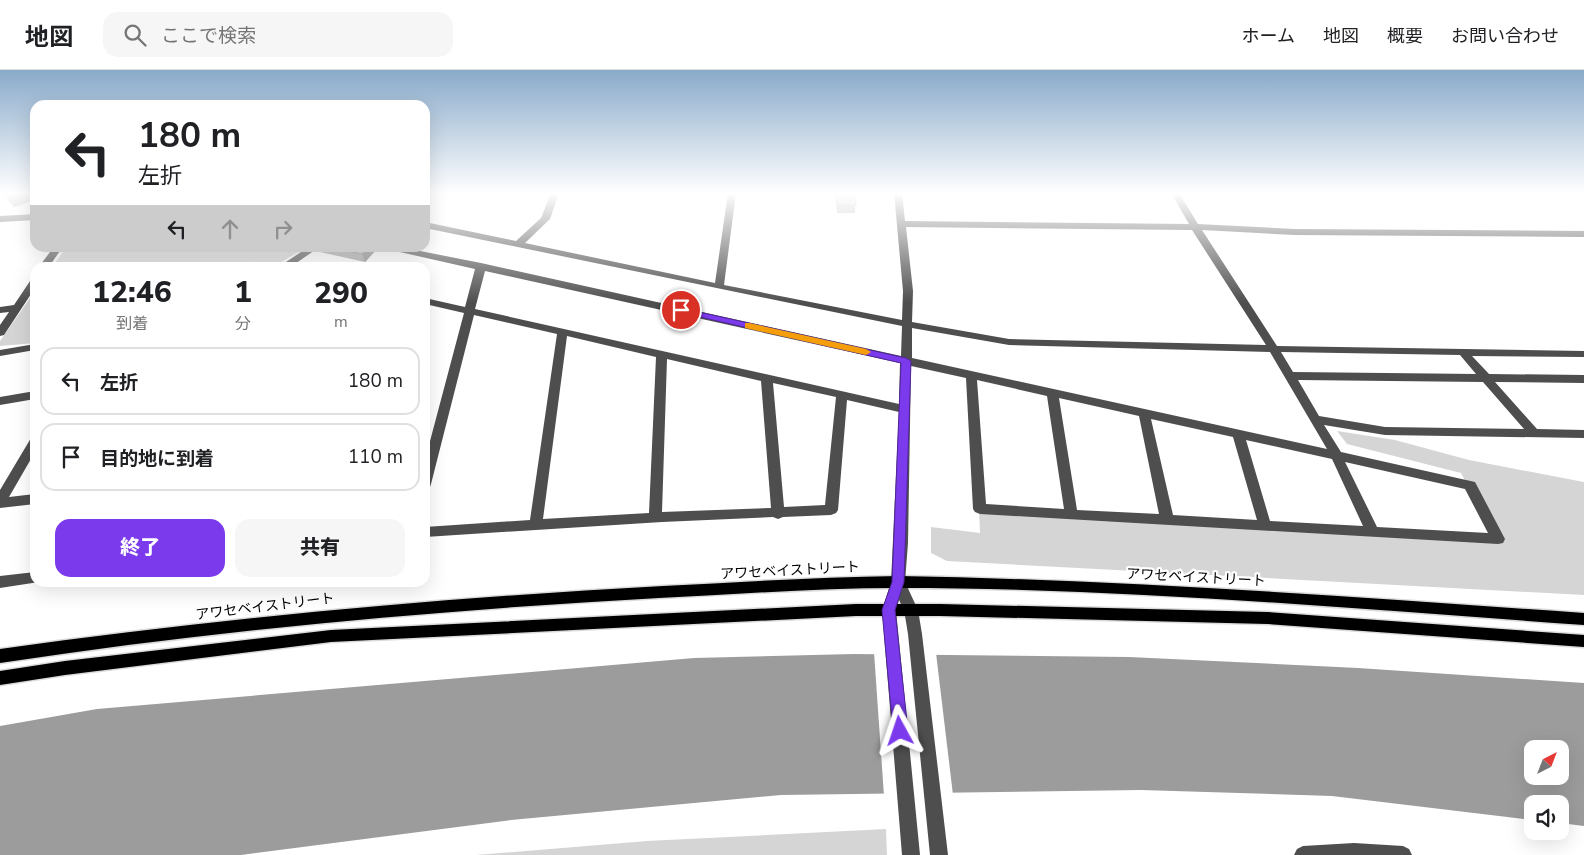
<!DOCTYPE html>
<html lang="ja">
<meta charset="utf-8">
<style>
body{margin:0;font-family:"Nunito Sans","Noto Sans JP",sans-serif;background:#f6f6f6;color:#202124;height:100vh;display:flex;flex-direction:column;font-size:19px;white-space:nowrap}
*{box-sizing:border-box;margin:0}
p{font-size:16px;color:#757577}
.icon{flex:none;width:28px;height:28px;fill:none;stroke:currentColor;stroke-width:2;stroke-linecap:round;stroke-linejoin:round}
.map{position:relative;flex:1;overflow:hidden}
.sheet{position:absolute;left:30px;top:192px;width:400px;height:325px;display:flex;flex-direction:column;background:#fff;border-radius:15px;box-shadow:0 5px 20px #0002}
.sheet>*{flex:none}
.hud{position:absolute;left:30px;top:30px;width:400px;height:152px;border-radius:15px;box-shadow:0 5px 20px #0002;background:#fff;color:#202124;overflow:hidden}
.needle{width:32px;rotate:42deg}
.controls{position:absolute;left:1524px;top:670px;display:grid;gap:10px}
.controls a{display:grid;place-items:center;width:45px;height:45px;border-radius:10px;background:#fff;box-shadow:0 5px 20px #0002;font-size:25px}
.pin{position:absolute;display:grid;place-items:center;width:42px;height:42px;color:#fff;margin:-21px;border:2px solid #fff;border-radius:50%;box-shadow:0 1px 5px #0007}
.me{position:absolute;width:55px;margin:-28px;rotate:355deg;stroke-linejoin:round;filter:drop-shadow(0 0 4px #0008)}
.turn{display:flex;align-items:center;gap:18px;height:105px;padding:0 25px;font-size:22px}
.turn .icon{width:65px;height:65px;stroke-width:2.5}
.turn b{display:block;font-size:35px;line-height:42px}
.lanes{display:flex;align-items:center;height:48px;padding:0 25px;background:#0003;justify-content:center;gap:25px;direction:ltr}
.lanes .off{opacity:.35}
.eta{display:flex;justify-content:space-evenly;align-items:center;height:85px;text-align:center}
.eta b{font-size:30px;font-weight:800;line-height:35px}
.cta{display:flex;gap:10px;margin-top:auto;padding:10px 25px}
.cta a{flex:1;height:58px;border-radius:15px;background:#7c3aed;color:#fff;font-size:20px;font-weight:800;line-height:58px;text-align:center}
.cta a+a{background:#f6f6f6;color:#202124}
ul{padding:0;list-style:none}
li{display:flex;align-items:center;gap:15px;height:68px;margin:0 10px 8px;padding:0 15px;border:2px solid #e0e0e0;border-radius:15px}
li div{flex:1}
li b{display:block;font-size:19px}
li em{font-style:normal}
header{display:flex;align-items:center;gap:30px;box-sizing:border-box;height:70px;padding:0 25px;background:#fff;border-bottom:1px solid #e0e0e0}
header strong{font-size:24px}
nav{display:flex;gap:28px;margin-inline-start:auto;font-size:18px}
.search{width:350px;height:45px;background:#f6f6f6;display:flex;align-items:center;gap:12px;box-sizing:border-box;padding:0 18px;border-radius:15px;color:#757577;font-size:19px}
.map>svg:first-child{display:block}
.green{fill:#d5d5d5}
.water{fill:#9c9c9c;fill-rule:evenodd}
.pier{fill:#fff}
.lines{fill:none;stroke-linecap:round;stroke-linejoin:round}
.major-casing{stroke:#dbdbdb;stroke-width:3}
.minor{fill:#4e4e4e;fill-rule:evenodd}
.major{fill:#000;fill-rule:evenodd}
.wall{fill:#a3a3a3}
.shaded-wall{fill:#858585}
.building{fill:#bebebe;stroke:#858585}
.route{fill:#7c3aed;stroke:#51269a}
.slow{fill:#f59e0b}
.labels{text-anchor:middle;stroke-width:4.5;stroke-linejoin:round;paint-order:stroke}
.street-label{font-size:14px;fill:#000;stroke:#fff}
</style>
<header>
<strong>地図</strong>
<div class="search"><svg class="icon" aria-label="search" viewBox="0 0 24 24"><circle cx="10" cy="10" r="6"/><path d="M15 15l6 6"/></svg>ここで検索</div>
<nav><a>ホーム</a><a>地図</a><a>概要</a><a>お問い合わせ</a></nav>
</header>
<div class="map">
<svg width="1584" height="785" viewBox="0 0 1584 785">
<rect width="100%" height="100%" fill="#fff"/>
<g class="green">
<polygon points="66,178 305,178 273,197 52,197"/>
<polygon points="35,221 35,273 0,276 0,271"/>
<polygon points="1337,361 1395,370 1469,390 1584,412 1584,525 947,491 931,483 931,457 980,463 979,440 1497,471 1461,403 1347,374"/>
<polygon points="886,759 887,785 476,785 647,771"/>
</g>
<path class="water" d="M854 584 1129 587 1358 598 1584 613V756L1560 753V734H1532V750L1332 726 1141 720 781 725 511 750 241 785H0V656L97 639 694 588ZM1532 679H1560V706H1532Z"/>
<polygon class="pier" points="874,582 936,583 953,725 884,726"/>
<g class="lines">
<g class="major-casing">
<g id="major">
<path d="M899 506C1128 510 1356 527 1584 543V555C1356 539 1127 518 899 518 819 518 739 524 659 528 438 540 219 560 0 593V579C220 548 441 528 663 516 742 512 820 507 899 506Z"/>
<polygon points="856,534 940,534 1267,542 1584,565 1584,577 1267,554 940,546 856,546 331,572 65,605 0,615 0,601 65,591 331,560"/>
</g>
</g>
<g class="minor">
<path d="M551 123H559L550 149 525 173 715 213 728 123H736L724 215 902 250 903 221 894 123H902L905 151 1189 154 1171 123H1179L1198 154 1295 159 1584 161V167L1295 165 1202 160 1277 276 1584 281V287L1472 286 1489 304 1584 305V313L1495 312 1537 359 1584 360V368L1385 365 1324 355 1341 382 1475 412 1505 469 1503 473 1498 474 980 444 975 442 973 439 966 308 911 296 908 473 905 512 918 540 922 564 948 785H930L908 564 904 540 899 530 896 540 920 785H902L882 540 891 512 899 342 847 330 838 440 836 443 831 445 783 447 778 449 773 447 662 452 425 467V457L530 450 557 264 474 245 431 414 430 417 425 419V390L464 243 425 234V228L465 237 475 199 391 180 390 178H405L481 193 901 286 902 256 425 158V152L516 171 541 148ZM906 157 1192 160 1266 275 1009 269 912 252 913 221ZM485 201 900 293 899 334 475 239ZM912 258 1009 275 1270 282 1327 379 912 288ZM567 266 656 287 649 443 543 449ZM1281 282 1460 285 1476 304 1293 302ZM667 289 761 311 771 438 662 442ZM977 310 1047 326 1064 439 986 434ZM1298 310 1483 312 1524 359 1385 357 1319 346ZM773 313 836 327 825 435 784 437ZM1059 328 1139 346 1159 444 1077 440ZM1151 349 1233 367 1257 450 1173 445ZM1246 370 1332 389 1363 456 1270 451ZM1345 392 1465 419 1488 463 1377 457Z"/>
<polygon points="35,144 35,150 0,152 0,146"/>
<polygon points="53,178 62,178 48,198 38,198"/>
<polygon points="307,178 318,178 289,198 277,198"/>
<polygon points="35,207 35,218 4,265 0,266 0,255 9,242 0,243 0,237 14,235 32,208"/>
<polygon points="35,274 35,280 0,286 0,280"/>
<polygon points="35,321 35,329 0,335 0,327"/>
<polygon points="35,367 35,382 9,427 35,424 35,434 0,438 0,420 31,368"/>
<polygon points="35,502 35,512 39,512 0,518 0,506"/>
<polygon points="1354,773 1403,776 1409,779 1412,785 1294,785 1297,779 1303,776"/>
</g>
<use href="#major" class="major"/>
</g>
<g class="wall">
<polygon points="2,123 35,123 14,137"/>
<polygon points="835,123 855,123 855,143 837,143"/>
<polygon points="318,178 378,178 365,192 320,182"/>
</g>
<g class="shaded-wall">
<polygon points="4,123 35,123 35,130 14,137"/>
<polygon points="368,178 378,178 365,192 362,184"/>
</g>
<g class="building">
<polygon points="836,123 855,123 856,135 837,135"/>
<polygon points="331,178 368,178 362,184"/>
</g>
<linearGradient id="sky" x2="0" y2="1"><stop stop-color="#89aaca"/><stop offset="0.53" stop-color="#fff"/><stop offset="1" stop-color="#fff" stop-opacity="0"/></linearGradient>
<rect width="1584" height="233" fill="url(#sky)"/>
<polygon class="route" points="681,238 906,288 911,291 904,512 895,540 908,661 905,666 900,668 895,666 893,661 882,540 892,512 901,293 678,242 677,240"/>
<polygon class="slow" points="745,253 749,253 866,279 871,282 866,285 745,258"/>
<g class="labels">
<g class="street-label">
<text transform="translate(790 500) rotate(-3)" y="5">アワセベイストリート</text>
<text transform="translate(1196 507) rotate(3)" y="5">アワセベイストリート</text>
<text transform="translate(265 536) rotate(-7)" y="5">アワセベイストリート</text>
</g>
</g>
</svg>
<div class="controls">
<a><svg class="needle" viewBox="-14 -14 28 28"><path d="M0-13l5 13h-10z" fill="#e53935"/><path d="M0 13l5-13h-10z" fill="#757577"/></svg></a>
<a><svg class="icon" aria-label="sound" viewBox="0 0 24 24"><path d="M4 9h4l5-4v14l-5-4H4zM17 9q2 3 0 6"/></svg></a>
</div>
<div class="pin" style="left:681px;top:240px;background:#d93025"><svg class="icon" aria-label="arrive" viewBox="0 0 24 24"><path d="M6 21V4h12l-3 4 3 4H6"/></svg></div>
<svg class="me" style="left:900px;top:661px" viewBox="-20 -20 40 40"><path d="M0-17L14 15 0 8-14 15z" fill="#7c3aed" stroke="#fff" stroke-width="4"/></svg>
<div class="hud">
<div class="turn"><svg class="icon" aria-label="left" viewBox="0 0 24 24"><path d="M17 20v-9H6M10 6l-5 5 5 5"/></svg><div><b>180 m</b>左折</div></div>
<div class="lanes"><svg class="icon" aria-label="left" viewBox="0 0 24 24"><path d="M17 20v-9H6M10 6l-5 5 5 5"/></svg><svg class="icon off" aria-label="ahead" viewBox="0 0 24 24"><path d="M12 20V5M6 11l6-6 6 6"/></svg><svg class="icon off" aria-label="right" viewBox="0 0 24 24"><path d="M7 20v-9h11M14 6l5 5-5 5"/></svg></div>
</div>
<section class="sheet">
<div class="eta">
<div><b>12:46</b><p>到着</p></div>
<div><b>1</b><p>分</p></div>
<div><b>290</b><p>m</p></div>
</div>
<ul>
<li><svg class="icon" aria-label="left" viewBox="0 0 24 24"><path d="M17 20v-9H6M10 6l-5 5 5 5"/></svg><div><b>左折</b></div><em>180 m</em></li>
<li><svg class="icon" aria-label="arrive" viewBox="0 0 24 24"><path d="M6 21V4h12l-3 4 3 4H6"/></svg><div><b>目的地に到着</b></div><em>110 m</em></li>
</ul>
<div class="cta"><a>終了</a><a>共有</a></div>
</section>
</div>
